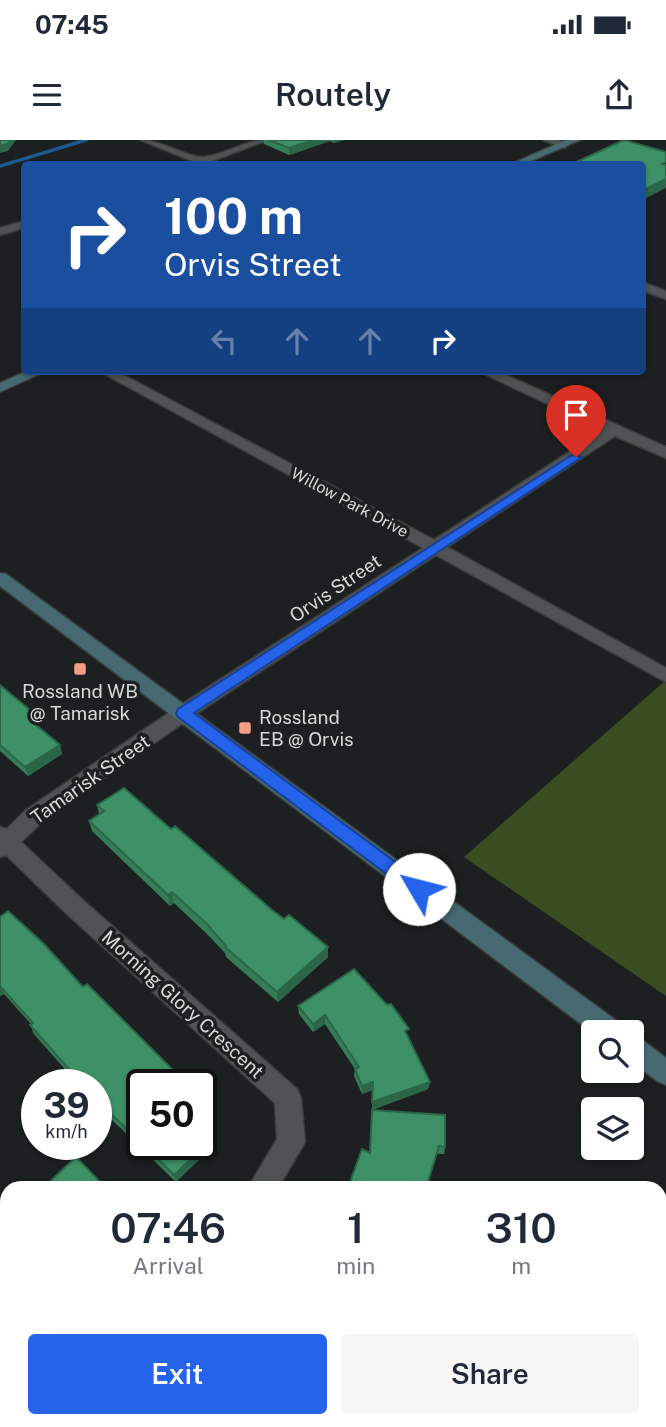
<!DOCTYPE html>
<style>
body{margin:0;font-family:"Public Sans",sans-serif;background:#f6f6f7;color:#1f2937;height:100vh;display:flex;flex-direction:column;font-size:26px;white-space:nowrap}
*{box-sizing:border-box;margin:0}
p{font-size:23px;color:#747a83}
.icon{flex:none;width:38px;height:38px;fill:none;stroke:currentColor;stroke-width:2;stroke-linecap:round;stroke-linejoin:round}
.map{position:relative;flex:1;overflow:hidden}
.side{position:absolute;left:0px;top:1041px;width:667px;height:247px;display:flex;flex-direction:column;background:#fff;border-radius:21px 21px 0 0;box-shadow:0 2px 5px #0004}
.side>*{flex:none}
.top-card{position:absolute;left:21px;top:21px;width:625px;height:214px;border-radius:7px;box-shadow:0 2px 5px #0004;background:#1a4fa0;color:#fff;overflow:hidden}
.buttons{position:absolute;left:581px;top:880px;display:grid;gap:14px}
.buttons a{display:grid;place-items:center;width:63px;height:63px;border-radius:7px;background:#fff;box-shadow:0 2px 5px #0004;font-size:35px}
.speed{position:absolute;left:21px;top:929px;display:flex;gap:14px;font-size:35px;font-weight:700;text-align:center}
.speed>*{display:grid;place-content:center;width:91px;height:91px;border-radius:50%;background:#fff;box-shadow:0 2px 5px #0004;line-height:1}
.speed small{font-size:18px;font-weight:400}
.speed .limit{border:4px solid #111;border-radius:10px;background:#fff;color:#111}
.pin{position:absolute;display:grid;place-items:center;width:60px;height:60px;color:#fff;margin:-72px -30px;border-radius:50% 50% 50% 0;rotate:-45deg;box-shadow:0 0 7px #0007}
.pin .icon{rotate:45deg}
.me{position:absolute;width:77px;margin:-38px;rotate:307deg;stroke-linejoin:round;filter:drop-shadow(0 0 5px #0008)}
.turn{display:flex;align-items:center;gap:24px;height:147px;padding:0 28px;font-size:32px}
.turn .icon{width:91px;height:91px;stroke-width:2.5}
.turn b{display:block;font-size:49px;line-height:60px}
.lanes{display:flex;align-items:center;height:66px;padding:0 28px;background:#0003;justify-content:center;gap:35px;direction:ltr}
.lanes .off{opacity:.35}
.eta{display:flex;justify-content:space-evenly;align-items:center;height:119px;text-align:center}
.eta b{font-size:42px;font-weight:600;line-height:49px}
.cta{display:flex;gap:14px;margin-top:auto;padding:14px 28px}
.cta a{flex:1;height:80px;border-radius:7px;background:#2563eb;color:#fff;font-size:28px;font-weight:600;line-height:80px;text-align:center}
.cta a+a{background:#f6f6f7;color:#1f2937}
.status{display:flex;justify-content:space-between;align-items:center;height:49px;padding:0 35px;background:#fff;direction:ltr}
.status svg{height:19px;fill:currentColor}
header{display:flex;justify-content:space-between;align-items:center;height:91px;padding:0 28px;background:#fff;font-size:32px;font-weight:600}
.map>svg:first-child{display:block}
.green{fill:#3b4e22}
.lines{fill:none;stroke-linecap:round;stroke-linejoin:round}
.stream{stroke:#1e588c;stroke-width:3.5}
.street-casing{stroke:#393c3b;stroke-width:3}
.secondary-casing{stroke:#393c3b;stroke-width:3}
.street{fill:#505353;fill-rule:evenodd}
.secondary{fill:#476a72;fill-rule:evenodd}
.wall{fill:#357d59}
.shaded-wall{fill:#2b6648}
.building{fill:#3e9167;stroke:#2b6648;stroke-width:2}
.route{fill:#2563eb;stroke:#184099;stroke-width:2}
.poi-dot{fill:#f39f85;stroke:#1d2020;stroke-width:2.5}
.labels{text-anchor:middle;stroke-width:7;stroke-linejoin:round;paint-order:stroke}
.far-street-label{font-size:16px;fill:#d6d9d8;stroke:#1d2020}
.street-label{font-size:19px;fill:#d6d9d8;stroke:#1d2020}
.poi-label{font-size:19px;fill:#d6d9d8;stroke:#1d2020}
</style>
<div class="status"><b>07:45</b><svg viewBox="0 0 49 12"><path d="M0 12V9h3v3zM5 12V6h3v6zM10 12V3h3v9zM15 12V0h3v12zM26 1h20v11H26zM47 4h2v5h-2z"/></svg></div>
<header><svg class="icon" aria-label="menu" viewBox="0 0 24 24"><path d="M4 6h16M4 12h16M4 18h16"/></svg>Routely<svg class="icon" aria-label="share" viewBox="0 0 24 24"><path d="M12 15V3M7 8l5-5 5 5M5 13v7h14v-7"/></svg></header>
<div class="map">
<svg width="666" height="1287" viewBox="0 0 666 1287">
<rect width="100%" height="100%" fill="#1d2020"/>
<polygon class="green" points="666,540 666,856 464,717"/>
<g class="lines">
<polyline class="stream" points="0,26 86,0"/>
<g class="street-casing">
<g id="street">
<path d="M141 0C162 0 190 19 204 17 227 14 245 0 268 0L212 21 214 24H189L192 21Z"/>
<polygon points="543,0 558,0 569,5 564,8"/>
<polygon points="24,81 24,88 0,95 0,88"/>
<polygon points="642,142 666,151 666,159 642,150"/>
<polygon points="99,231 116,231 434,400 603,290 478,231 497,231 666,307 666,318 615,296 447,407 666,528 666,542 436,415 190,578 42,682 21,702 84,761 297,949 301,958 305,1002 278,1048 248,1048 277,999 275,963 68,775 6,715 0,717 0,687 7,689 26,670 176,568 423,408"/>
<polygon points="7,1277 7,1281 41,1281 38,1287 3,1287"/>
</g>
</g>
<g class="secondary-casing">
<g id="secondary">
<polygon points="566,0 580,0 524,24 511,24"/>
<polygon points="27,231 46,231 0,252 0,243"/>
<polygon points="0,433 6,434 621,884 624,892 593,893 0,446"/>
<polygon points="632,896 641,899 666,918 666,945 657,941 632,922"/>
</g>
</g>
<use href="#street" class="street"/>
<use href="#secondary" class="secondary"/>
</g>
<g class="wall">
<polygon points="263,0 344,0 334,3 330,1 289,15 264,4"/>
<polygon points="0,545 36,575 39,584 37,585 60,605 62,614 28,636 0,611"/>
<polygon points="97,665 171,689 272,770 328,817 278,862 226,817 225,813 208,795 174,763 170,766 92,691 89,681 99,674"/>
<polygon points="0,777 142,945 142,1004 201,1004 201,966 215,985 203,996 210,1009 176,1042 108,976 102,982 96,975 96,945 79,945 33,893 31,884 4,854 0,856"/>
<polygon points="298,866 408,897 430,942 428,949 372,970 373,950 362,954 354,936 355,929 325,884 313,892 299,874"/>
<polygon points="372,970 445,1007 444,1014 370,1012"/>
</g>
<g class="shaded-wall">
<polygon points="10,0 16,0 8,11 0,13 0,6"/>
<polygon points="314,0 330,0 330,1 289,15 289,8"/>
<polygon points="334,0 344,0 334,3"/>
<polygon points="666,39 666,48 642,60 642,51"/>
<polygon points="36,575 39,584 32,588 29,579"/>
<polygon points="60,605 62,614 28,636 25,627"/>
<polygon points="172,752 174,763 170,766 168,755"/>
<polygon points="328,807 328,817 278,862 277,852"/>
<polygon points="0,846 4,854 0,856"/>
<polygon points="325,875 325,884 313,892 313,884"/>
<polygon points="373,942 373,950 362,954 362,946"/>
<polygon points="430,942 428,949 372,970 372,962"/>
<polygon points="106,969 108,976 102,982 99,974"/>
<polygon points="213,977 215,985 201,998 201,989"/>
<polygon points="209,1002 210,1009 176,1042 174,1035"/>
</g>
<g class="building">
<polygon points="0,0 10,0 7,4 0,6"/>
<polygon points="269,0 314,0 289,8"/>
<polygon points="624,0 666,12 666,22 662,24 666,25 666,39 642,51 642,24 572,24"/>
<polygon points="0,545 36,575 29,579 60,605 25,627 0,605"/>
<polygon points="124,648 171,689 175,686 272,770 284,779 289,775 328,807 277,852 225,807 226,806 207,784 172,752 168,755 89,681 104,671 97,665"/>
<polygon points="8,771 43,803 83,847 87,844 186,943 183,945 142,945 142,1004 106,969 99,974 96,971 96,945 83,945 30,885 33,883 0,846 0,777"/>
<polygon points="354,829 387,865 391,864 409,889 405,891 430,942 372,962 373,942 362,946 355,929 359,927 325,875 313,884 298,866"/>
<polygon points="201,966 213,977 201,989"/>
<polygon points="372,970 445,975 445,1007 439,1006 426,1048 348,1048 362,1009 370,1013"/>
<polygon points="201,994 209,1002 174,1035 143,1004 201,1004"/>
<polygon points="76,1017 106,1048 43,1048"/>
<polygon points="7,1069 7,1122 0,1114 0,1075"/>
<polygon points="115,1281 225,1281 228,1286 109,1287"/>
<polygon points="408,1281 487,1281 492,1287 403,1287"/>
</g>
<polygon class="route" points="572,315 582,317 194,573 425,744 428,749 425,754 413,754 178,577 176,573 178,569"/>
<g class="poi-dot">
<rect x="73" y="522" width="14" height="14" rx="3.5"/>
<rect x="238" y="581" width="14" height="14" rx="3.5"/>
</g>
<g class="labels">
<g class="far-street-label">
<text transform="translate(350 362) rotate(28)" y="6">Willow Park Drive</text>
</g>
<g class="street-label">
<text transform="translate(335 448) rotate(-34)" y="7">Orvis Street</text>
<text transform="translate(90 639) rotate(-35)" y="7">Tamarisk Street</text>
<text transform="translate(183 864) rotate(42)" y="7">Morning Glory Crescent</text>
</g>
<g class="poi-label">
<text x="80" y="558">Rossland WB<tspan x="80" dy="22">@ Tamarisk</tspan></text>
<text x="259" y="584" text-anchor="start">Rossland<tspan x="259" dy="22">EB @ Orvis</tspan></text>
</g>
</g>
</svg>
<div class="buttons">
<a><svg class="icon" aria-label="search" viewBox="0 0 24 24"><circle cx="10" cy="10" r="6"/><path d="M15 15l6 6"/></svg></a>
<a><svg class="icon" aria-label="layers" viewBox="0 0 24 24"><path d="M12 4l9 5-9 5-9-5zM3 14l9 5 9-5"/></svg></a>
</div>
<div class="speed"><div>39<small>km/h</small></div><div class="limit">50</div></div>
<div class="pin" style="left:576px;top:317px;background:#d93025"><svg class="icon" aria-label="arrive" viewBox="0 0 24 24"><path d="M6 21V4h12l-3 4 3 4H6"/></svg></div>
<svg class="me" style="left:419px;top:749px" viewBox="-20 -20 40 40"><circle r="19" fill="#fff"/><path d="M0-13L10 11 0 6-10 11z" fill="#2563eb"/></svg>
<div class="top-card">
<div class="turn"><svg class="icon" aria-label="right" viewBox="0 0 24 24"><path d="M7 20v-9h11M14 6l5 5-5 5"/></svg><div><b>100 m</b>Orvis Street</div></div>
<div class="lanes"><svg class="icon off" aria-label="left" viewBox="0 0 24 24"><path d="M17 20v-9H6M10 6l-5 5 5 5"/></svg><svg class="icon off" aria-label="ahead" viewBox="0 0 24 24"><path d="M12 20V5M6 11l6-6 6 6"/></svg><svg class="icon off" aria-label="ahead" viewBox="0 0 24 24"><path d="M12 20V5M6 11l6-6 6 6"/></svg><svg class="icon" aria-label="right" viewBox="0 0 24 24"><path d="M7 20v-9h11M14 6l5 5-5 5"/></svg></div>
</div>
<section class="side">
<div class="eta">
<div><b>07:46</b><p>Arrival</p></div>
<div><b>1</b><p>min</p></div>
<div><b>310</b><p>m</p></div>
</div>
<div class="cta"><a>Exit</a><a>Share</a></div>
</section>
</div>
